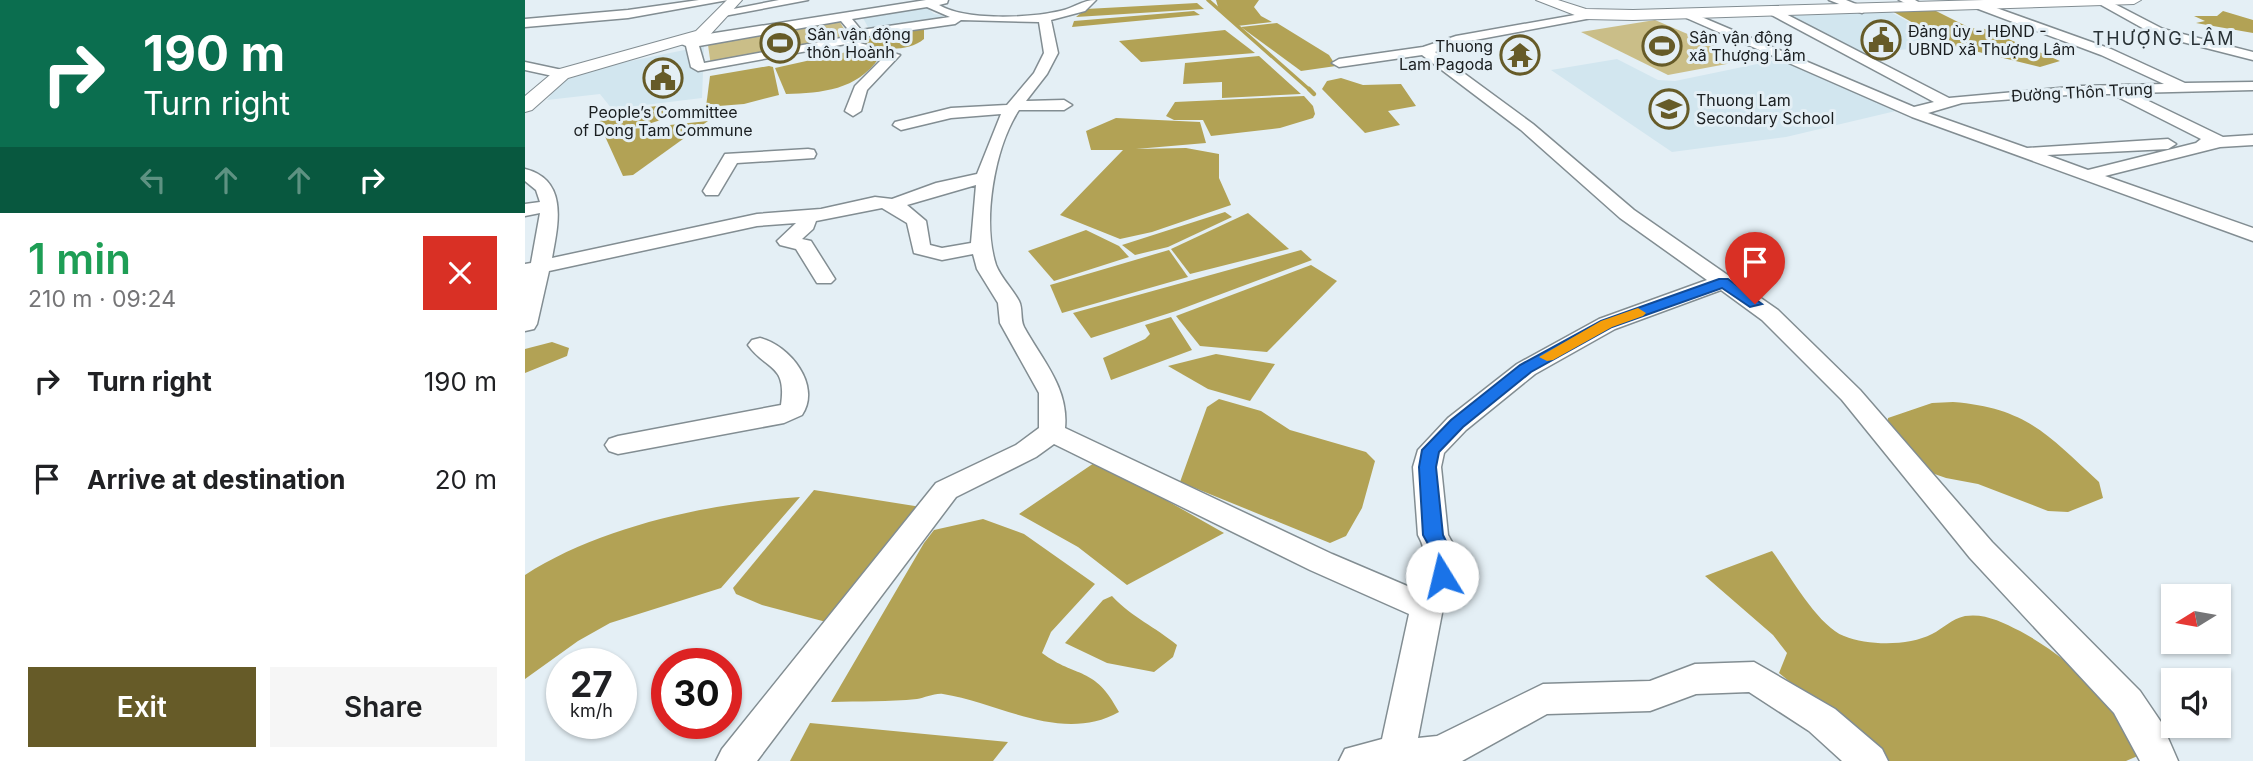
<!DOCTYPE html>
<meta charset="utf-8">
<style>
body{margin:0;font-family:Inter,sans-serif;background:#f6f6f6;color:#202124;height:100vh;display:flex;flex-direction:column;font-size:26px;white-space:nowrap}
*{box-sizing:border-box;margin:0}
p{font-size:23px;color:#757577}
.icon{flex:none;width:38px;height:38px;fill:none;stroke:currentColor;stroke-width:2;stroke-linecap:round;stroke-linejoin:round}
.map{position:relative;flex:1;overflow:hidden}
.sheet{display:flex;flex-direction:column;background:#fff;width:525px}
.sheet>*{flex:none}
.guide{background:#0b6e4f;color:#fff;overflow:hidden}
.needle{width:46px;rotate:259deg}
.buttons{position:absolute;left:1636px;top:584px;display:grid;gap:14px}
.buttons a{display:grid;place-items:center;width:70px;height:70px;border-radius:0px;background:#fff;box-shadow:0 2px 5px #0004;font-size:35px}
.speed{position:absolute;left:21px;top:648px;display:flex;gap:14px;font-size:35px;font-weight:700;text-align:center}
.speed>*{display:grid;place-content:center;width:91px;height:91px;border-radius:50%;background:#fff;box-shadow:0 2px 5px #0004;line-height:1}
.speed small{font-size:18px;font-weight:400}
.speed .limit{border:10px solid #d22;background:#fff;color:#111}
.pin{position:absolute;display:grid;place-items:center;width:60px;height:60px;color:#fff;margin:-72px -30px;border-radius:50% 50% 50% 0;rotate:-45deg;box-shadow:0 0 7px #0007}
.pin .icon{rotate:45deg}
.me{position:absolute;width:77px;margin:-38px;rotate:351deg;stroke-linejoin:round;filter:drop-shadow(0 0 5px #0008)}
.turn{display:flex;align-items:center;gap:24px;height:147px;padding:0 28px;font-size:32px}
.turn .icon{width:91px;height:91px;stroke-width:2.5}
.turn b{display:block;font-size:49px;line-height:60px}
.lanes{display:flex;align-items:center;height:66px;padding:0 28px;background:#0003;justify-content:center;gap:35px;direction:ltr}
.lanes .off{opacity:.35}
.round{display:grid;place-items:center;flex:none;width:74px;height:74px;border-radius:0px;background:#f6f6f6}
.head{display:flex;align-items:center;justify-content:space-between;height:119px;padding:0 28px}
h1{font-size:42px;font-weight:600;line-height:52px;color:#1e9e55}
.action{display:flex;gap:14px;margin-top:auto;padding:14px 28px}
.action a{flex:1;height:80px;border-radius:0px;background:#665b28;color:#fff;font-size:28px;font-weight:600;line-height:80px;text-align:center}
.action a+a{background:#f6f6f6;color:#202124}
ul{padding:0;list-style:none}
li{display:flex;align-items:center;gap:21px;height:98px;padding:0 28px}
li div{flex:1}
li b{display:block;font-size:26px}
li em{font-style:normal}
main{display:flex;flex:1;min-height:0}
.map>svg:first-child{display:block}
.built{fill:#d2e6ef}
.green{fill:#cabe88}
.water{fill:#b2a255}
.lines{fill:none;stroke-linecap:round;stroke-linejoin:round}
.stream-far1{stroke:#b2a255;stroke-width:3.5}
.stream{stroke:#b2a255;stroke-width:4.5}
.minor-casing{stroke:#828d92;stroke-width:3}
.tertiary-casing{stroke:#828d92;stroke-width:2}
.minor{fill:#fff;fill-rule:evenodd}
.tertiary{fill:#fff;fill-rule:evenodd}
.route{fill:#1a73e8;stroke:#114b97;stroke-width:2}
.slow{fill:#f59e0b}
.labels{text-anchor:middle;stroke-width:6;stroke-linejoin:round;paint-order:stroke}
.far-poi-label{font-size:16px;fill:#1a1e20;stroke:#e4eff5;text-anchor:start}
.far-street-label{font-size:16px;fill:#1a1e20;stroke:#e4eff5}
.far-quarter-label{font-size:18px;letter-spacing:2px;fill:#293236;stroke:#e4eff5}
</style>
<main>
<section class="sheet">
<div class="guide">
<div class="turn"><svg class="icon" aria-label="right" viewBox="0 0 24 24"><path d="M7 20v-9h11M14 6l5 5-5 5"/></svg><div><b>190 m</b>Turn right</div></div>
<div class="lanes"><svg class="icon off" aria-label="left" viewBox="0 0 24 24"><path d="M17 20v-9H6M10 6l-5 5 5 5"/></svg><svg class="icon off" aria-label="ahead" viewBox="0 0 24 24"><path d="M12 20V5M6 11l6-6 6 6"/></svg><svg class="icon off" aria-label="ahead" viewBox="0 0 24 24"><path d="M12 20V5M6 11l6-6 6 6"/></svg><svg class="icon" aria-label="right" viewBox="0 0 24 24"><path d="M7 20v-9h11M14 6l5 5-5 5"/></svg></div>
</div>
<div class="head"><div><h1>1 min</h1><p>210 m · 09:24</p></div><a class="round" style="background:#d93025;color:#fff"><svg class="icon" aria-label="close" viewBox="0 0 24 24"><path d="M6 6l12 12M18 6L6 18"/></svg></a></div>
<ul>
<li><svg class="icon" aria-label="right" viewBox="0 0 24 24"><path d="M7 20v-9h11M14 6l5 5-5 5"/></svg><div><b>Turn right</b></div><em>190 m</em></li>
<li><svg class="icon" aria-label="arrive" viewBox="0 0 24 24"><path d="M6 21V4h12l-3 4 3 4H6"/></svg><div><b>Arrive at destination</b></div><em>20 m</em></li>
</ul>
<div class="action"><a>Exit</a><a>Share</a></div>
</section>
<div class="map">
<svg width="1728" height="761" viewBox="0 0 1728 761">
<rect width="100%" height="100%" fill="#e4eff5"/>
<g class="built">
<polygon points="400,6 409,14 434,18 345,31 337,16"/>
<polygon points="1360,9 1428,46 1331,53 1254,14"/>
<polygon points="179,46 177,98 87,109 75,94 22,100 35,83 52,72"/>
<polygon points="1092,59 1133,80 1150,81 1256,59 1375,110 1261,137 1147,152 1026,70"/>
</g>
<g class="green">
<polygon points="1130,20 1223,60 1143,75 1056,32"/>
<polygon points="315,22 326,41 186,66 183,45"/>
</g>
<g class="water">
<polygon points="691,0 734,0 729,7 736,16 747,22 712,26 693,7"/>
<polygon points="672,3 679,9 551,17 561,9"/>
<polygon points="1407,9 1445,28 1460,29 1535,61 1515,67 1429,46 1367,11"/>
<polygon points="669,11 675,15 547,27 549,21"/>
<polygon points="1698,11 1728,20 1728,33 1671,23 1680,21 1669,16 1692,16"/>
<polygon points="752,23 804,55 811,66 776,71 716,27"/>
<path d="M395 25 399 29V39C383 52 357 50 339 44L351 32Z"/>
<polygon points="700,30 730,53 616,62 594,41"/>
<path d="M326 51H337L354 58C332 90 297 93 261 94L250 68Z"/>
<polygon points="734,56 776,94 697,98 697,82 658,84 660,63"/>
<polygon points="244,66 248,67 254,95 219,104 181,107 185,76"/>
<polygon points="816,78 838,85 876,84 891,106 863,111 875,125 840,133 797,89 802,81"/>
<polygon points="779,96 788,106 790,114 788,118 755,128 686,136 678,120 649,120 641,116 650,102"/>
<path d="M139 105 151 111C136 125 87 134 70 125L87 112Z"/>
<polygon points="591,118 675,122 681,143 611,149 661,148 694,154 694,178 706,205 627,232 595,239 535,215 598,150 566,150 561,131"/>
<polygon points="183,121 108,175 98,176 78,132"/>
<polygon points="700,212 707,217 643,247 610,255 597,245"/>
<polygon points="723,213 764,249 665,274 646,249"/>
<polygon points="561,230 594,246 604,257 529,281 503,251"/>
<polygon points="644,250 663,277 537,313 525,285"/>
<polygon points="776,250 787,260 651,311 566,338 548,313"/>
<polygon points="786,265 812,281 742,352 675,346 651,316"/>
<polygon points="646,317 667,350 586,380 578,358 620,339 625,334 620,325"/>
<polygon points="27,342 44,348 42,356 0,373 0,349"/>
<polygon points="691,354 750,364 725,401 683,389 643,366"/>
<polygon points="694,399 736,411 765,430 841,452 850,461 837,508 821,536 805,543 655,482 682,407"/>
<path d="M1428 402C1502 408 1523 435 1574 482L1578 498 1543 512 1523 511 1453 484 1421 478 1401 471 1363 425V418L1407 403Z"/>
<polygon points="572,461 699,533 602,585 553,547 494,514"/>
<polygon points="289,490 396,507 305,623 237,605 211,594 208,588"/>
<path d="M275 497 196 588 85 623 53 641 0 679V575C75 526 186 503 275 497Z"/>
<path d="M458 519 499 534 570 584 526 632 517 653C552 679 569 665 594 712 537 744 475 703 418 694 409 693 400 698 392 699 364 702 334 701 306 702L399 543 409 530Z"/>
<path d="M1247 551C1265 575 1292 625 1319 636 1344 646 1384 646 1407 634 1419 628 1426 619 1440 616 1460 613 1477 622 1495 631 1548 660 1588 700 1615 755L1601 761H1362L1254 673 1262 653 1248 635 1180 576Z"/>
<path d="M587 596C609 619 629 626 652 645L648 657 629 672 582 663 540 643 578 600Z"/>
<polygon points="285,723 483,742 468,761 265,761"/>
</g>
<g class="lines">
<polyline class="stream-far1" points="683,0 786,91"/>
<polyline class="stream" points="784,89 789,94"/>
<g class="minor-casing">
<g id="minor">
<polygon points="174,0 203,0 103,18 0,27 0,19 103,10"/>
<polygon points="254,0 283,0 199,16 193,12"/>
<path d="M401 0H423L422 3 414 5C441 21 505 18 535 11 549 8 557 0 571 0L560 11 526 20 533 53 522 74 501 101 539 100 547 105 539 110H494C469 148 457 222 471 265 476 278 487 288 494 301 498 309 495 319 499 327 517 360 544 388 540 428L807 554 894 591C903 573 903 553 893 535L888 467 893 450 923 418 992 364 1074 319 1182 280 1095 218 996 130 897 55 814 67 807 63 814 59 898 47 931 36 1072 11V17L934 43 910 52 1008 124 1109 210 1253 310 1335 390 1467 542 1615 691 1636 722 1653 761H1615L1589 713 1445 558 1317 400 1237 320 1196 290 1090 329 1010 374 941 430 919 453 916 467 923 535 928 544 933 576 918 608 893 738 912 736 1018 684 1125 681 1170 664 1229 662 1310 709 1357 749 1363 761H1317L1284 731 1224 692 1171 694 1125 711 1022 714 937 761H814L820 749 857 739 884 614 785 570 529 444 511 457 431 497 232 761H191L197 749 411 483 491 445 514 428V393L475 323 473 303 452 269 448 254 417 260 389 253 382 223 357 208 291 221 288 229 277 239 286 241 310 279 306 283H292L271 249 255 245 252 241 271 223 232 226 24 271 12 324 9 329 0 331V264L6 263 15 213 0 216V204L15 202 11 190 0 181V169C44 180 33 225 27 258L232 214 296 209 350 197 367 199 411 183 452 174 476 114 426 118 376 130 368 125 370 122 426 108 482 105 509 73 519 53 514 22 436 20 430 24 338 37 335 43 375 55 342 90 336 111 328 116 320 111 330 86 359 57 322 48 321 44 173 71 166 67 161 46 152 42 158 38ZM402 7 425 17 336 30 327 19ZM316 21 327 34 322 42 316 38 179 63 174 46ZM451 185 446 243 417 248 405 245 401 221 382 205Z"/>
<polygon points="1304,0 1321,0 1343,9 1337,13"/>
<polygon points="1374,0 1390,0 1400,6 1394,10"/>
<polygon points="1582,0 1638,29 1728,52 1728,60 1630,35 1569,1"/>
<path d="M1452 1 1586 49 1660 83 1728 82V90L1607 93 1698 137 1728 135V145L1695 147 1580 176 1728 228V241L1387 117 1150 13 1160 10 1389 107 1409 102 1239 11 1249 8 1424 98 1556 86 1639 84 1576 55 1448 7 1446 5ZM1556 94H1587L1676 139 1671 143 1563 170 1522 155 1643 149 1651 144 1643 139 1502 148 1403 113 1437 103Z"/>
<polygon points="0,62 42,71 44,74 37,78 0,70"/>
<polygon points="283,149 289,150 291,154 289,158 212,163 193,195 181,195 178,191 200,154"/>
<path d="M235 338C264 345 297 385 277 415L259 423 93 454 84 451 80 445 84 439 93 436 256 405C262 364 242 371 223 345L227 340Z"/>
</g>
</g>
<g class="tertiary-casing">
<g id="tertiary">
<polygon points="202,0 217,0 183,37 43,78 7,110 0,112 0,96 31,70 171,31"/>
<polygon points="1011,0 1033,0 1061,9 1108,10 1459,0 1616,0 1609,4 1108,20 1060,19"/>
</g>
</g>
<use href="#minor" class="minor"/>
<use href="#tertiary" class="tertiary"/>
</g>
<path class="route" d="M1194 279H1203L1237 304 1225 307 1197 288 1087 327 1006 372 938 427 914 452 911 467 918 535C924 546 931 570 924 582H910L903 544 898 535 894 467 897 450 926 420 995 365 1076 321Z"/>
<polygon class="slow" points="1113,308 1121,313 1118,316 1087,327 1028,360 1022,361 1014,357 1076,321"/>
<defs>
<g id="civic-ring" transform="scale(2.0125)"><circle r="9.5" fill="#e4eff5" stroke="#665b28" stroke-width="1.5"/><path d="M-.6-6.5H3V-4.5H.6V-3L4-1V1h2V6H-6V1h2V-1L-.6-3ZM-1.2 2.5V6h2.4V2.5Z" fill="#665b28"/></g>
<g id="stadium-ring" transform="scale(2.0125)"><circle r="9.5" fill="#e4eff5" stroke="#665b28" stroke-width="1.5"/><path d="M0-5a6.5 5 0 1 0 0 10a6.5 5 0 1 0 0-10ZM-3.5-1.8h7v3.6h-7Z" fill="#665b28"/></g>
<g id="temple-ring" transform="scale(2.0125)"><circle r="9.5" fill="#e4eff5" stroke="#665b28" stroke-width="1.5"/><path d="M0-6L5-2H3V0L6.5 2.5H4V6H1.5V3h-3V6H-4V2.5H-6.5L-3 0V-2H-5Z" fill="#665b28"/></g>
<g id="school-ring" transform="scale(2.0125)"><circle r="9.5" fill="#e4eff5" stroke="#665b28" stroke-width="1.5"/><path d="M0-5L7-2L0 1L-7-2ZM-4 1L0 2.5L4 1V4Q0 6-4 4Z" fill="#665b28"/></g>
</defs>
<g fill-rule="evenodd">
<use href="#civic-ring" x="1356" y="40"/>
<use href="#stadium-ring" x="255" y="43"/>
<use href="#stadium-ring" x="1137" y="46"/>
<use href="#temple-ring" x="995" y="55"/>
<use href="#civic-ring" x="138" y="78"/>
<use href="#school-ring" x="1144" y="109"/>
</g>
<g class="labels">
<g class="far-poi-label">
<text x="1383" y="37">Đảng ủy - HĐND -<tspan x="1383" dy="18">UBND xã Thượng Lâm</tspan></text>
<text x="282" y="40">Sân vận động<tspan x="282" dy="18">thôn Hoành</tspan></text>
<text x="1164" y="43">Sân vận động<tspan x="1164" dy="18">xã Thượng Lâm</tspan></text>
<text x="968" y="52" text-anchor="end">Thuong<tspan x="968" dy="18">Lam Pagoda</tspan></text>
<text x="1171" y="106">Thuong Lam<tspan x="1171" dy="18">Secondary School</tspan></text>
<text x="138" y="118" text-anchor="middle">People’s Committee<tspan x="138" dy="18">of Dong Tam Commune</tspan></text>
</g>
<g class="far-street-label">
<text transform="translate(1557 92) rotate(-3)" y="6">Đường Thôn Trung</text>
</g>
<g class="far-quarter-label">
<text x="1639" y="45">THƯỢNG LÂM</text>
</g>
</g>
</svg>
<div class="buttons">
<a><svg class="needle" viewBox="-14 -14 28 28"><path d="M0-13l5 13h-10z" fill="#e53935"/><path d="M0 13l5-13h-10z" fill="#757577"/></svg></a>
<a><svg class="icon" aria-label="sound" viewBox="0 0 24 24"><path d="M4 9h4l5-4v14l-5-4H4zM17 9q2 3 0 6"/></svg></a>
</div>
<div class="speed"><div>27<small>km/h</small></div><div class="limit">30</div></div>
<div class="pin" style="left:1230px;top:304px;background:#d93025"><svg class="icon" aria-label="arrive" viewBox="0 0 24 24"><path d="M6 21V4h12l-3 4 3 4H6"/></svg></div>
<svg class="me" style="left:917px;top:576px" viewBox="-20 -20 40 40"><circle r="19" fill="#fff"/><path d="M0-13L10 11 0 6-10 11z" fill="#1a73e8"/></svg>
</div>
</main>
